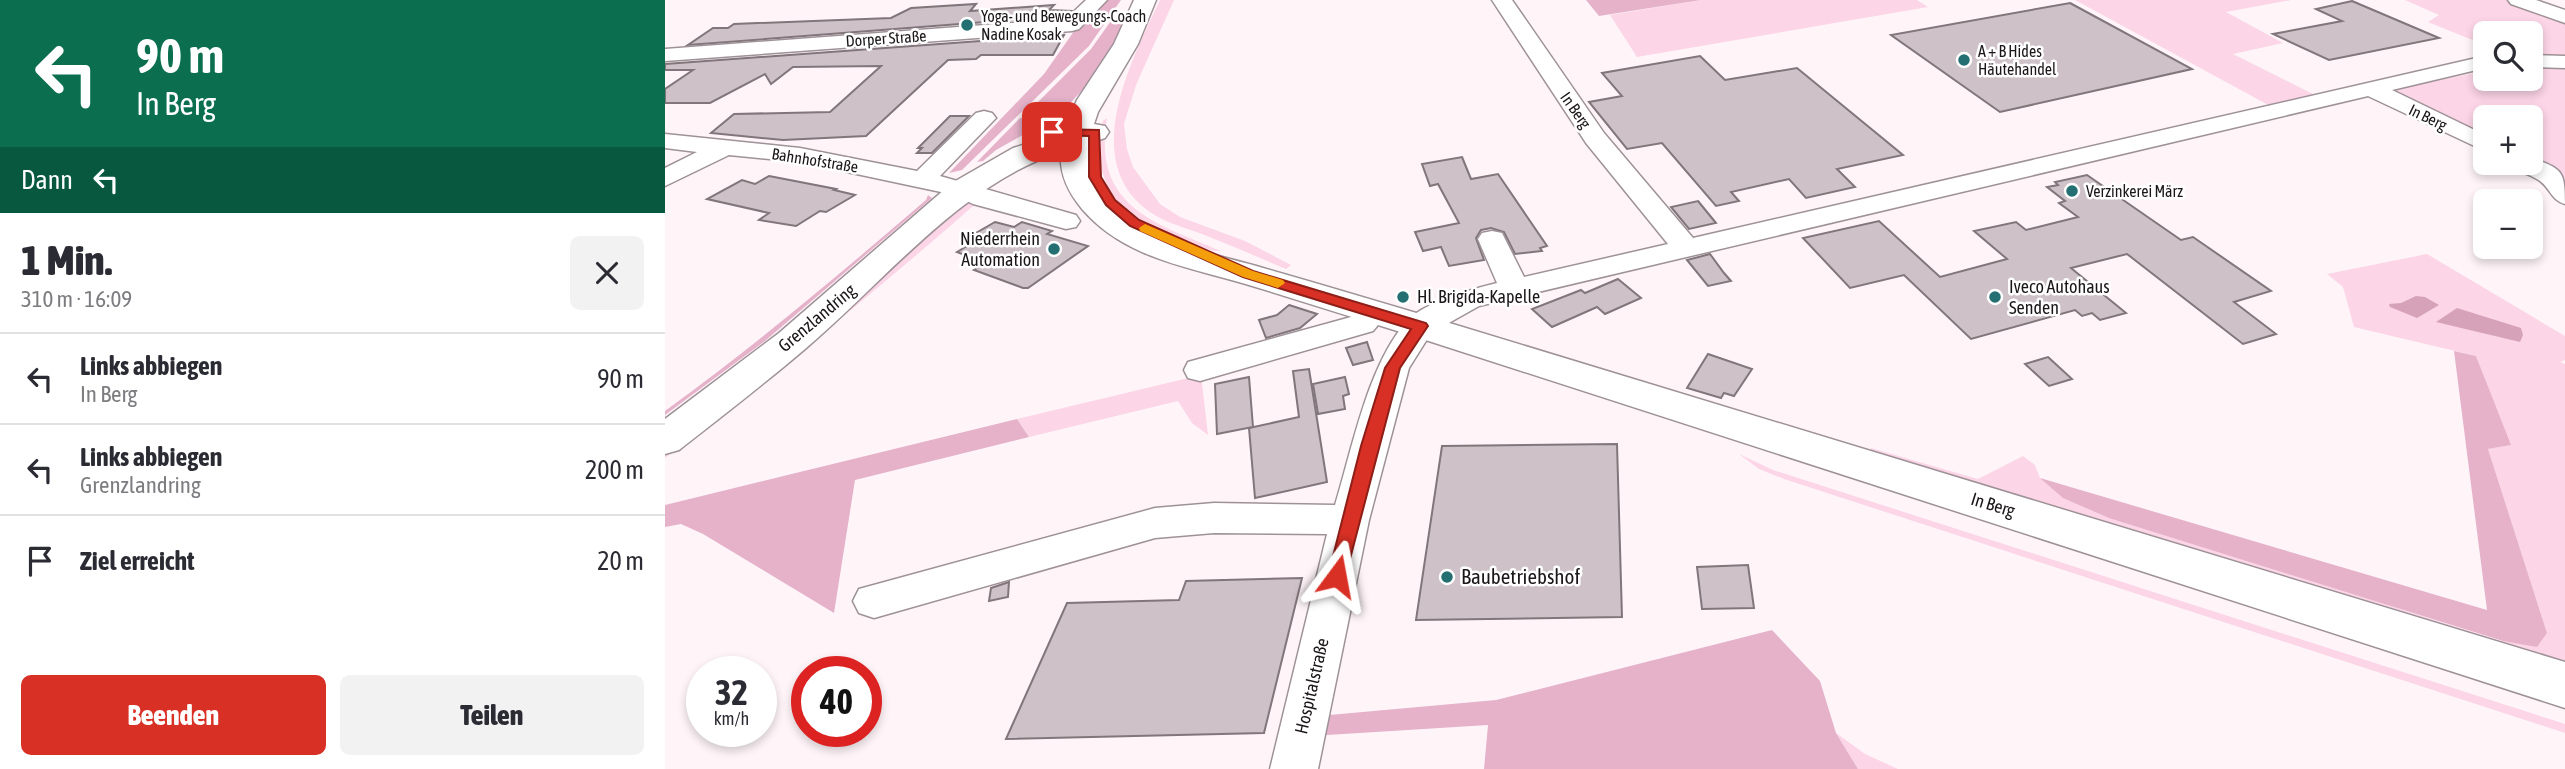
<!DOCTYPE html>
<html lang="de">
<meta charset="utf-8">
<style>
body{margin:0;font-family:"Asap Condensed",sans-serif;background:#f2f2f3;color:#2b2b33;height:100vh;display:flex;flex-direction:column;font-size:26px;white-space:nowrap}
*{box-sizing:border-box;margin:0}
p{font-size:23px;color:#7c7c81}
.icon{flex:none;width:38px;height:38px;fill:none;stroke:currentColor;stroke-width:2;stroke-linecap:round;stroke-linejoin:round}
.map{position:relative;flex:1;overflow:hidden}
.panel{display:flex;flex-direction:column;background:#fff;width:665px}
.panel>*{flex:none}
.hud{background:#0b6e4f;color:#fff;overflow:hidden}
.tools{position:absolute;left:1808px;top:21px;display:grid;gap:14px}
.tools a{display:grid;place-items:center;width:70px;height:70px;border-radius:10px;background:#fff;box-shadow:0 4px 10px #0003;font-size:35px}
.speed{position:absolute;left:21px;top:656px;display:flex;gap:14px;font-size:35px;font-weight:700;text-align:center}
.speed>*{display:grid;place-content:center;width:91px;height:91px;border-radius:50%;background:#fff;box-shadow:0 4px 10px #0003;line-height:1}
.speed small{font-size:18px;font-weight:400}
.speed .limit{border:10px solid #d22;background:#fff;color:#111}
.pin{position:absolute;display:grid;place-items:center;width:60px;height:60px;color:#fff;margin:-30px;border-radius:14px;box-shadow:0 4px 10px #0006}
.me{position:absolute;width:77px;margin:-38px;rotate:13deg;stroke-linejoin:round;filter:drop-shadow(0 0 5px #0008)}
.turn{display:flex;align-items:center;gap:24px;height:147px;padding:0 21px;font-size:32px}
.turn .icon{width:91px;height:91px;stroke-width:2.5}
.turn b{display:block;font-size:49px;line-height:60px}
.then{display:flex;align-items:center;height:66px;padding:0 21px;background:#0003;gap:14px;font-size:26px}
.round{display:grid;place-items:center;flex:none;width:74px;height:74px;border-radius:10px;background:#f2f2f3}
.overview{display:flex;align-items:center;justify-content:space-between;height:119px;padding:0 21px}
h1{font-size:42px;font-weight:800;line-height:52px}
.action{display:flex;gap:14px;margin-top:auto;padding:14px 21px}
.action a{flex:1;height:80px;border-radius:10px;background:#d93025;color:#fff;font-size:28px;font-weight:800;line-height:80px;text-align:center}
.action a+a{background:#f2f2f3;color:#2b2b33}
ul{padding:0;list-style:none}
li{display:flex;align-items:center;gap:21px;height:91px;padding:0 21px;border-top:2px solid #e1e1e2}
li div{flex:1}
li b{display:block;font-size:26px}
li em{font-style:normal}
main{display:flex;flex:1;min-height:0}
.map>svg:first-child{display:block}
.green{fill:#fcd5e7}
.forest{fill:#e5b2ca}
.water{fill:#d5a2ba}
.building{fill:#cec1c7;stroke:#81767b;stroke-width:2}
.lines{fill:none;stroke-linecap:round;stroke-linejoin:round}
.minor-casing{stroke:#9e9297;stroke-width:3}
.major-casing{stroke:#9e9297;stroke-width:3}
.minor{fill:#fff;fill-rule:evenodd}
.major{fill:#fff;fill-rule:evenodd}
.route{fill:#d93025;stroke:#8d1f18;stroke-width:2}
.slow{fill:#f59e0b}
.poi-dot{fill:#246f72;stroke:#fff;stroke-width:2.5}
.labels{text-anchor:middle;stroke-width:5;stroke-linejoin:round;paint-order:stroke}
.far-poi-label{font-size:16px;fill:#1b1719;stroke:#fff;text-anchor:start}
.far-street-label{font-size:16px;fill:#1b1719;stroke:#fff}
.poi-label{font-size:18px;fill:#1b1719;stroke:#fff;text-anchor:start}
.street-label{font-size:18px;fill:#1b1719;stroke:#fff}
.near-poi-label{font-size:21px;fill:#1b1719;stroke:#fff;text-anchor:start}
</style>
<main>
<section class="panel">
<div class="hud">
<div class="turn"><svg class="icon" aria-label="left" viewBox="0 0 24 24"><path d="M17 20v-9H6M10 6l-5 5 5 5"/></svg><div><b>90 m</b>In Berg</div></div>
<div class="then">Dann<svg class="icon" aria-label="left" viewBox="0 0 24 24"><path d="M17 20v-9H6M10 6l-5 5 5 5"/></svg></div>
</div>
<div class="overview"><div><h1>1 Min.</h1><p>310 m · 16:09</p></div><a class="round"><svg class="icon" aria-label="close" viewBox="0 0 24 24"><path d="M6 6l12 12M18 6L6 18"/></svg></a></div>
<ul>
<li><svg class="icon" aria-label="left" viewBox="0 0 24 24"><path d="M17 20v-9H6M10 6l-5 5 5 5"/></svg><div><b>Links abbiegen</b><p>In Berg</p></div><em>90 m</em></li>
<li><svg class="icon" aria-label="left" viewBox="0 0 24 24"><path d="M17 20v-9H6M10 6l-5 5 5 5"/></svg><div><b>Links abbiegen</b><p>Grenzlandring</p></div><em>200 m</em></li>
<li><svg class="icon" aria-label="arrive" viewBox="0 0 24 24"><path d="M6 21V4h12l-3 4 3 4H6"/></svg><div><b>Ziel erreicht</b></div><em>20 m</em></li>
</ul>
<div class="action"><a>Beenden</a><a>Teilen</a></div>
</section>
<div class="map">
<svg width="1900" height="769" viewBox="0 0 1900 769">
<rect width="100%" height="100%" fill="#fff5f9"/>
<g class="green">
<path d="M495 0H509L471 85 459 124 462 149 468 167 495 204 515 217 580 241 626 265 621 269C593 257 565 245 537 234 524 229 509 225 497 219 408 173 464 65 495 0Z"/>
<polygon points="1036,0 1252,0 1263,7 972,57 945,15"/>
<polygon points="1410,0 1626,0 1561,12 1618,43 1568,54 1652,96 1607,107"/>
<polygon points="1740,0 1849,0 1900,18 1900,59 1866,58 1866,33 1820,33 1820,45 1763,22 1774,15"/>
<polygon points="1866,67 1900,67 1900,187 1894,178 1863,163 1866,163 1866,117 1820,117 1820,142 1725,90 1820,71 1820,79 1866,79"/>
<path d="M442 118C427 206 489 223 556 251 543 252 531 243 519 239 511 236 501 235 493 232 446 213 425 168 438 121Z"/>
<path d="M308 203V206C208 294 105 377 0 458V450L167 319 301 204Z"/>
<polygon points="1762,254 1900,336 1900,360 1895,362 1900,364 1900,674 1203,457 1206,448 1313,479 1358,456 1370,465 1375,478 1735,609 1833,640 1872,646 1882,633 1823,449 1845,445 1811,356 1689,327 1678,287 1662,274"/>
<polygon points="536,375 543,435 527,423 513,401 364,437 352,419"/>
<polygon points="1074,454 1108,470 1900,724 1900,733 1119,479 1094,469"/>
<polygon points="1171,733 1200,754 1233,769 1193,769"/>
</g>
<g class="forest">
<polygon points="435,0 456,0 424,46 297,170 284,173 379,74 412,27"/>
<polygon points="921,0 1036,0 934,16"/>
<polygon points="448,18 462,20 441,65 394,115 363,112 426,49"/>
<polygon points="355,118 383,121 331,150 318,161 312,162"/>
<path d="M263 195 267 198 100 341 0 415V411C91 345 176 273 261 200Z"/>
<polygon points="1789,351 1811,356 1846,445 1823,449 1882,633 1872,647 1838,641 1444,518 1398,498 1375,478 1822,610"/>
<polygon points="352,419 364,437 190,480 169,613 38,534 16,524 0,527 0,505"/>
<polygon points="1107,630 1155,681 1171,733 1193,769 819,769 823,725 646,736 653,716 831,700"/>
</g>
<g class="water">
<polygon points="1751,296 1760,297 1774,305 1752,318 1725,307 1724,304 1736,303"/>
<polygon points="1792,308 1856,328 1858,335 1855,342 1771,322"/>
</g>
<g class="building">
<polygon points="1687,1 1774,38 1664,60 1608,34 1677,21 1651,9"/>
<polygon points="1405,3 1527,69 1335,112 1226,35"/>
<polygon points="311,4 305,11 389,5 384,10 406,11 400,16 23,45 48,28 63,28 69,24 226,18 246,8"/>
<polygon points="399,35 388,55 316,55 311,59 283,60 201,136 118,140 46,133 69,114 165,112 216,66 128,67 106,84 100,74 45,103 0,103 0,89 28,70 0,70 0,64"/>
<polygon points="1035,56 1060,80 1132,68 1238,155 1172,169 1190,187 1141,198 1124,179 1066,192 1074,201 1051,206 997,143 962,149 924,102 957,96 937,73"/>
<polygon points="285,116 304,116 267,153 252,153 257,148 253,148"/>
<polygon points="797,157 806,179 833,174 882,246 875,248 877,251 850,254 839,232 826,228 816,230 811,238 819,260 784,266 776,247 758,251 750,232 794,223 773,184 765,186 757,164"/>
<polygon points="1422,175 1516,240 1528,237 1606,291 1569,302 1611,334 1578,344 1462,254 1406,268 1461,313 1435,320 1427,313 1417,316 1410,310 1306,339 1239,275 1185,288 1138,238 1214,221 1275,277 1342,259 1309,231 1351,222 1361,230 1413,217 1394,203 1400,201 1382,187 1393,185 1390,182"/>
<polygon points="104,176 171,189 169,190 190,195 161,212 155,211 131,226 94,220 104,213 42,199 77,180 90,184"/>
<polygon points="1033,201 1051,223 1024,229 1006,207"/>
<polygon points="330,222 349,227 357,222 387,231 382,234 423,246 363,288 358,288 309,270 320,263 292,252 312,240 304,237"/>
<polygon points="1045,254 1059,273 1066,281 1043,286 1022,260"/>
<polygon points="953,279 976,298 940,314 932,307 887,327 867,309 916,290 920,293"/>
<polygon points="624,305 652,314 635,328 601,338 594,320 612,315"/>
<polygon points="702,342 708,360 688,365 681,348"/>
<polygon points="1043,354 1087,369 1069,396 1059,393 1056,398 1022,388"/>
<polygon points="1383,357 1407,379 1384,386 1360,364"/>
<polygon points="644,369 662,482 590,498 584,428 634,417 628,371"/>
<polygon points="584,377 588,427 552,434 550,384"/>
<polygon points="680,377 684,394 678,396 680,409 653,414 648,384"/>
<polygon points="952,444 957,617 751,620 777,446"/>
<polygon points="1083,565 1089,608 1037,609 1032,567"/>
<polygon points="637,578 599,733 341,739 402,603 514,600 521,581"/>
<polygon points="344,582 343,597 324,601 326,588"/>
</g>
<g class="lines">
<g class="minor-casing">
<g id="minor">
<polygon points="421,0 442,0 414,29 407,31 0,61 0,49 401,19"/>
<path d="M827 0H847L939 133 1028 238 1820 56V68L1727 90 1820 135V151L1703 96 814 306 766 333 744 368 704 520 653 769H605L662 534 549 533 490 538 209 618 194 613 188 601 194 589 490 508 549 503 670 505C687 450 703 363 743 320 760 302 808 289 832 283L813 239 817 233 827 231 837 233 859 277 1003 244 921 143Z"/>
<polygon points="1843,0 1871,0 1900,10 1900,23 1846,4"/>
<polygon points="1866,55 1900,56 1900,68 1866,67"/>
<polygon points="319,111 327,113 331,118 275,176 411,215 415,221 411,227 401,229 308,204 290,195 135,162 64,155 0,186 0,168 32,152 0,148 0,134 135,148 252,171 311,113"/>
<path d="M1866 157C1897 170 1900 169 1900 204 1886 200 1886 189 1875 181 1866 174 1853 173 1845 163H1866Z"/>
<polygon points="708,304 719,306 723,313 708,331 535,381 523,378 519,370 523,362 686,317 697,306"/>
</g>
</g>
<g class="major-casing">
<path id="major" d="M469 0H491L473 44 433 112 429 124 440 126 444 132 440 138 425 143C424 169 430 191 451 209 493 245 547 253 598 268 655 284 711 301 768 318L1900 662V708L742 334C690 318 637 301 584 285 525 267 460 259 417 209 403 192 394 174 396 152 298 182 217 284 140 349 99 384 56 417 14 450L0 454V419L114 333 287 183 348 148 398 133 412 100 449 44Z"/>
</g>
<use href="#minor" class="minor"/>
<use href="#major" class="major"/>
</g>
<polygon class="route" points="387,129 434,130 436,177 450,200 474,220 588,271 761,323 763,326 735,368 679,582 672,584 665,582 663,576 696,446 720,368 746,329 578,277 465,226 441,205 424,177 424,136 383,135 382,132"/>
<polygon class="slow" points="480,224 588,271 618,280 620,283 613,288 578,277 475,231 474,228"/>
<g class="poi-dot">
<circle cx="302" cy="25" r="7"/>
<circle cx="1299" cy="60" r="7"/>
<circle cx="1407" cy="191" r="7"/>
<circle cx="389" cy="249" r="7"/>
<circle cx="738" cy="297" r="7"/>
<circle cx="1330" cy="297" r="7"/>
<circle cx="782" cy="577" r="7"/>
</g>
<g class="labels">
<g class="far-poi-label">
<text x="316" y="22">Yoga- und Bewegungs-Coach<tspan x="316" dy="18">Nadine Kosak</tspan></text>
<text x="1313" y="57">A + B Hides<tspan x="1313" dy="18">Häutehandel</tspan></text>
<text x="1421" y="197">Verzinkerei März</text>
</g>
<g class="far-street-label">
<text transform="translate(221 38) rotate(-4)" y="6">Dorper Straße</text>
<text transform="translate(911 110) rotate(55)" y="6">In Berg</text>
<text transform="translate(1763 117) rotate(26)" y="6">In Berg</text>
<text transform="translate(150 160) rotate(9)" y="6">Bahnhofstraße</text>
</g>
<g class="poi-label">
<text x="375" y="245" text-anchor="end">Niederrhein<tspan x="375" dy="21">Automation</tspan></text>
<text x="1344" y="293">Iveco Autohaus<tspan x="1344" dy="21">Senden</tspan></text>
<text x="752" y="303">Hl. Brigida-Kapelle</text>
</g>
<g class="street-label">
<text transform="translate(152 318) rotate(-40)" y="6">Grenzlandring</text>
<text transform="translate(1328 505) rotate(17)" y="6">In Berg</text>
<text transform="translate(647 686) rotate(-77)" y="6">Hospitalstraße</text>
</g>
<g class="near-poi-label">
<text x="796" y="584">Baubetriebshof</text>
</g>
</g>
</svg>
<div class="tools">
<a><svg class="icon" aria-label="search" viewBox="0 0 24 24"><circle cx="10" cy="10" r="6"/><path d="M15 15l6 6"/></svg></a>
<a>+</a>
<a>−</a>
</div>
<div class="speed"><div>32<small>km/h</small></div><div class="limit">40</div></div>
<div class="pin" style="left:387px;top:132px;background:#d93025"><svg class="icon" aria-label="arrive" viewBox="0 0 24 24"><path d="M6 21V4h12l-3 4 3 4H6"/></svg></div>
<svg class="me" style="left:672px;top:576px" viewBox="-20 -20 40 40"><path d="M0-17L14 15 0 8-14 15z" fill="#d93025" stroke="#fff" stroke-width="4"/></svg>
</div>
</main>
